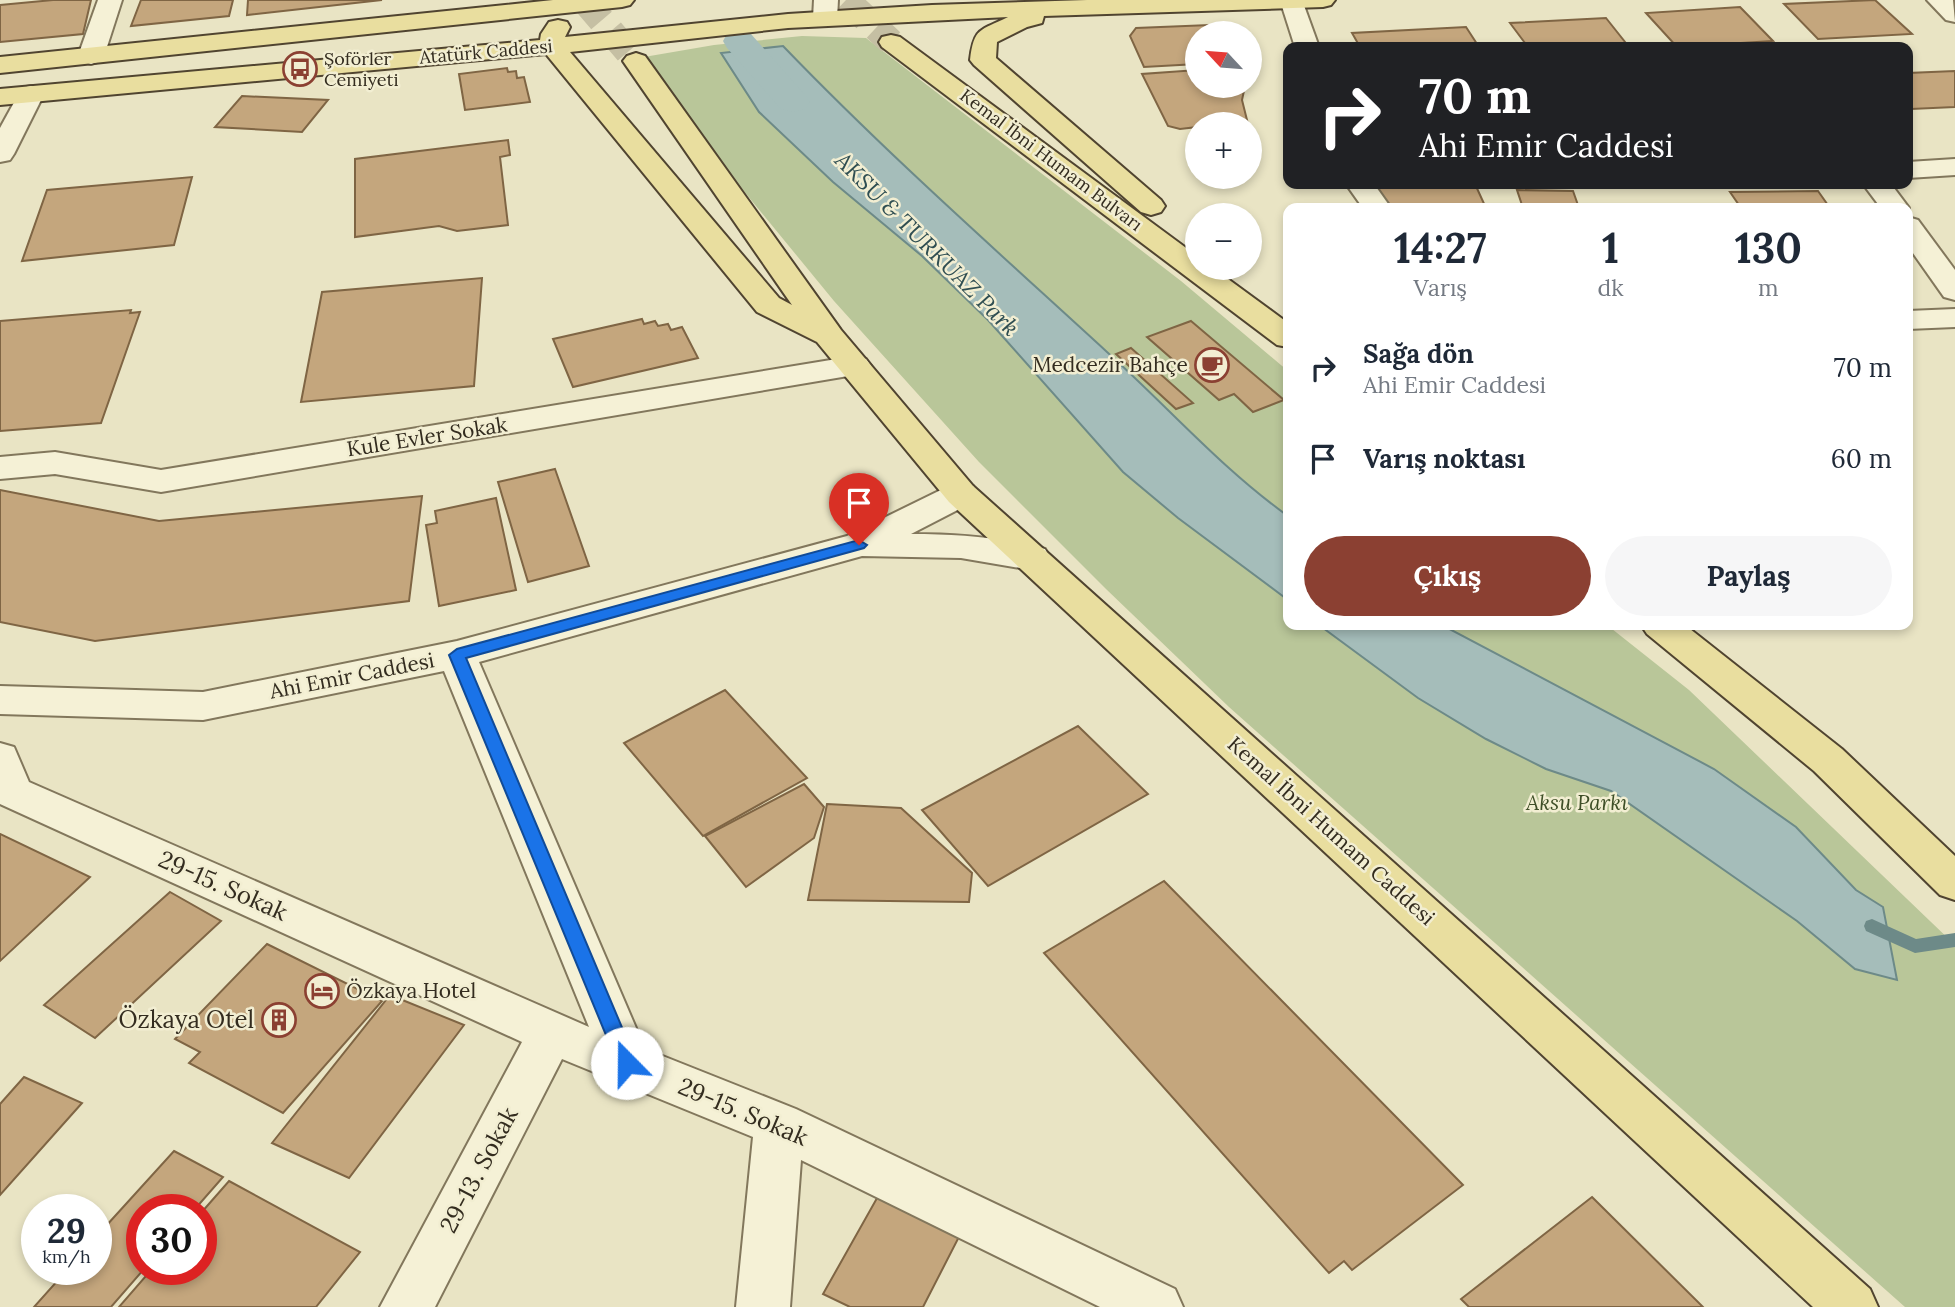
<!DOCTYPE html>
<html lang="tr">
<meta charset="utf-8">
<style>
body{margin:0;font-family:Lora,serif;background:#f6f6f7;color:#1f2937;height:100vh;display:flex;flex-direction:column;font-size:26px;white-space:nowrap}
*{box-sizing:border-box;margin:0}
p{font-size:23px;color:#747a83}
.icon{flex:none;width:38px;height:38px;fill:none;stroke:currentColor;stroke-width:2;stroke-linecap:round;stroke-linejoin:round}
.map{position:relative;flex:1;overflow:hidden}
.side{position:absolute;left:1283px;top:203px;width:630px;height:427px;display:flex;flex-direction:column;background:#fff;border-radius:14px;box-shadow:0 4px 10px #0003}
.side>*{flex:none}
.hud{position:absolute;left:1283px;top:42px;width:630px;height:147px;border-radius:14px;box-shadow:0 4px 10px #0003;background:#202124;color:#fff;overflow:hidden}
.needle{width:46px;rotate:296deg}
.buttons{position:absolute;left:1185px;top:21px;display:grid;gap:14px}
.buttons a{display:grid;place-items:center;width:77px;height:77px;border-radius:50%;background:#fff;box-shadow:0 4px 10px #0003;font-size:35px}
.speed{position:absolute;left:21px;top:1194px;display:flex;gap:14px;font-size:35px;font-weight:700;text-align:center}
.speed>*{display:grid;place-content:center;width:91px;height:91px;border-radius:50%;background:#fff;box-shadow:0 4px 10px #0003;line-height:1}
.speed small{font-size:18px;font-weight:400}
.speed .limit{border:10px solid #d22;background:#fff;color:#111}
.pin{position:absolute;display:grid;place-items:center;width:60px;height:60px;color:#fff;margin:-72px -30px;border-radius:50% 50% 50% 0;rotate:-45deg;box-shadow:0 0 7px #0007}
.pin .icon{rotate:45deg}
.me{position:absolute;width:77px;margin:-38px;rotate:338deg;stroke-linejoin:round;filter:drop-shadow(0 0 5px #0008)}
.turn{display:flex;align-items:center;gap:24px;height:147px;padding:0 21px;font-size:32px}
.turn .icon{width:91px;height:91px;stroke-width:2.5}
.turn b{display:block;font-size:49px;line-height:60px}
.eta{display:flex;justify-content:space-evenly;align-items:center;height:119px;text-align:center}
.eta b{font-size:42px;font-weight:700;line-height:49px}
.action{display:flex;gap:14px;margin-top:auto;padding:14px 21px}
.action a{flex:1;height:80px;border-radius:42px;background:#8b4032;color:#fff;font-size:28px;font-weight:700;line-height:80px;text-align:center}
.action a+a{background:#f6f6f7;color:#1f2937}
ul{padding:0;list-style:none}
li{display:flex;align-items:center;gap:21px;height:91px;padding:0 21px}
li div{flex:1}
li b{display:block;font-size:26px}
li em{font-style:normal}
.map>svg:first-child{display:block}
.green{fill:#b9c699}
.water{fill:#a5bdba;stroke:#6d8a88;stroke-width:2}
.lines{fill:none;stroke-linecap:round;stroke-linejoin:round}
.stream{fill:#6d8a88;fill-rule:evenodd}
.canal{fill:#a5bdba;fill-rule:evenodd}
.building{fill:#c4a67d;stroke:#7f6544;stroke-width:2}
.major-tunnel{stroke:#c5bfa3;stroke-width:27;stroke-dasharray:27 14;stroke-linecap:butt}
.minor-casing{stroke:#82775c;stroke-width:4}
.major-casing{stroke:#504430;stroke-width:4}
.minor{fill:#f5f1d6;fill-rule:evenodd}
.major{fill:#e9de9f;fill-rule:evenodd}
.route{fill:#1a73e8;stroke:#114b97;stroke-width:2}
.labels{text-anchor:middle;stroke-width:5;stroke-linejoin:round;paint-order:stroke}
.far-street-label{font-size:18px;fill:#332c1f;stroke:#f2eed2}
.far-poi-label{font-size:18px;fill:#332c1f;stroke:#f2eed2;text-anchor:start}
.poi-label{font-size:21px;fill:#332c1f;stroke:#f2eed2;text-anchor:end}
.street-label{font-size:21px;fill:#332c1f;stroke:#f2eed2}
.park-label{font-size:21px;font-style:italic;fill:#3e4e27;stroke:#f2eed2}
.water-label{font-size:23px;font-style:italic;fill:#2f4e52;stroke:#f2eed2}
.near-street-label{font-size:24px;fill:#332c1f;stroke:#f2eed2}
.near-poi-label{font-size:24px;fill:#332c1f;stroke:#f2eed2;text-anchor:end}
</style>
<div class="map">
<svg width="1955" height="1307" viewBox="0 0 1955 1307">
<rect width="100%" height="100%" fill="#e9e4c4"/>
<polygon class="green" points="802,36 866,38 1181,281 1288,371 1288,625 1607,625 1689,690 1955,945 1955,1307 1905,1307 1229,707 1106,589 979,462 834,301 729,173 644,57 714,45"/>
<g class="water">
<path d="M783 46C886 153 997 251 1107 352 1167 406 1222 469 1288 516V600L1178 518 1123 472 988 320 922 256 833 182 759 112 721 53Z"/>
<polygon points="1319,625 1442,625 1714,769 1796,827 1856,890 1883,907 1897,980 1855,969 1797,921 1611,791 1546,769 1486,739 1418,698"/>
</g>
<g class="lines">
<polygon class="stream" points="1872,919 1916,939 1955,933 1955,947 1915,953 1866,931 1864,926 1866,921"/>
<polygon class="canal" points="739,31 751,34 805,95 810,102 805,109 793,112 781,109 727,48 723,41 727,34"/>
</g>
<g class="building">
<polygon points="53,0 91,0 83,34 0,42 0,5"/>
<polygon points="141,0 233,0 229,16 131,26"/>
<polygon points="248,0 382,0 247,15"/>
<polygon points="1875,0 1912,34 1818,39 1784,4"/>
<polygon points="1740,7 1773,41 1677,47 1646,13"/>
<polygon points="1606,18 1629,47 1528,47 1510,23"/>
<polygon points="1210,25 1214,33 1197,33 1197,64 1144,67 1130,36 1136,28"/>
<polygon points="1466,27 1479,47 1360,47 1352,33"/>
<polygon points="507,68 508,72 516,71 517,78 524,77 530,102 465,110 459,74"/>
<polygon points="1197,70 1197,86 1245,86 1242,100 1248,124 1197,124 1197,127 1180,129 1168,126 1142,74"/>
<polygon points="1955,71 1955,107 1911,109 1908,105 1908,73"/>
<polygon points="242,96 328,100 302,132 215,127"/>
<polygon points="508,140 510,155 500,157 508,225 457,231 439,226 355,237 355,159"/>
<polygon points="192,177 174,245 22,261 47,190"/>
<polygon points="1475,184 1486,208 1380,208 1372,185"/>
<polygon points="1517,190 1573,191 1579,208 1523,208"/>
<polygon points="1818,191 1830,208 1741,208 1730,192"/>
<polygon points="482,278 474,386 301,402 322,292"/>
<polygon points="131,310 130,313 140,312 101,423 0,431 0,321"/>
<polygon points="642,319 644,324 655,321 658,326 668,324 671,330 682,327 698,358 573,387 553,339"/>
<polygon points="1191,321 1284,400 1253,412 1234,394 1219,400 1147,337"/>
<polygon points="1131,348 1193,403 1176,409 1116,354"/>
<polygon points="555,469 589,566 528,582 498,482"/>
<polygon points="0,490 159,521 422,496 409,601 95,641 0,622"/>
<polygon points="496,498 516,590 439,606 426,525 437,523 435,511"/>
<polygon points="725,690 807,778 703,836 624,743"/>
<polygon points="1078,726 1148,794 988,886 922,810"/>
<polygon points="804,784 824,807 814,838 746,887 705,836"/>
<polygon points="827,804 901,808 972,873 969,902 808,900"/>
<polygon points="0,834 90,877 0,961"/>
<polygon points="1164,881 1463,1185 1352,1270 1344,1261 1329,1273 1044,953"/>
<polygon points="170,892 221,921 95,1038 44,1005"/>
<polygon points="267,944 382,1001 283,1113 189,1063 200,1052 175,1039"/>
<polygon points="390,995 464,1025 349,1178 272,1143"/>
<polygon points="24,1077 82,1103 0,1195 0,1104"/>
<polygon points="174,1151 223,1177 195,1209 142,1209 142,1269 144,1269 111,1307 34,1307 68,1269 96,1269 96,1237"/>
<polygon points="229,1181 360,1252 316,1307 119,1307 152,1269 201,1269 201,1213"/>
<polygon points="881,1191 963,1229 923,1307 850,1307 823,1294"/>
<polygon points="1592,1197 1703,1307 1469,1307 1461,1299"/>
</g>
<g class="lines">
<g class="major-tunnel">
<polyline points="584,0 636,61"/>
<polyline points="846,0 891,42"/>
</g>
<g class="minor-casing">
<g id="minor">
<polygon points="98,0 122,0 104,56 100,61 91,64 82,61 78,56"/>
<polygon points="814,0 838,0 837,18 834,23 825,25 816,23 813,18"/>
<polygon points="1280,0 1302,0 1319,47 1295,47"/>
<polygon points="1927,0 1953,0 1955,22 1946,20"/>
<polygon points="31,86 40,88 44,94 14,154 10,160 0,162 0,128 22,88"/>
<polygon points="1955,159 1955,175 1908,178 1908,162"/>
<polygon points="1346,184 1374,184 1391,208 1363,208"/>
<polygon points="1863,184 1891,184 1909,208 1908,211 1908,208 1881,208"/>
<polygon points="1908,217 1918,220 1955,270 1955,300 1944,297 1908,246"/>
<polygon points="1955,309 1955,327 1908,329 1908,311"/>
<polygon points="855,356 866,359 871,366 866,373 161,492 55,474 0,479 0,457 55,452 161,470"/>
<path d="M961 483 973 486 978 494 973 502 911 534C956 534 1001 537 1045 549L1050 558 1045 567 1032 570 961 558 862 556 479 662 645 1049 796 1109 1175 1289 1183 1307H1100L801 1160 790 1307H736L753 1137 562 1059 435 1307H380L522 1042 0 804V743L14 747 29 782 589 1027 444 671 203 720 0 714V686L203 692 457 641 847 536 949 486Z"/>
</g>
</g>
<g class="major-casing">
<g id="major">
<polygon points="553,0 634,0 630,5 622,7 0,73 0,57"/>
<path d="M1087 0H1335L1331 5 1323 7 1044 16 1042 23 1027 27 997 42 996 58 1161 200 1165 206 1161 212 1151 215 1141 212 974 65 970 60C974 27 980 31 1008 17L788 28 570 52 779 298 792 305 623 61 627 56 636 53 645 56 841 330 973 486 1870 1289 1878 1307H1813L949 502 817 342 757 312 546 54 0 105V89L540 40 541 34 549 22 558 20 567 22 570 27 565 37 788 14 932 5Z"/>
<polygon points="891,35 900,37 1197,256 1197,268 1213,268 1288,323 1288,347 1277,345 882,47 879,42 882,37"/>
<polygon points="1641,625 1685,625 1842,749 1955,856 1955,900 1940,895 1814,771 1647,634"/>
</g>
</g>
<use href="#minor" class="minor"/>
<use href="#major" class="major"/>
</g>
<polygon class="route" points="859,540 867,545 864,548 466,658 637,1063 634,1069 627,1072 620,1069 449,655 457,649"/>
<defs>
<g id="bus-ring" transform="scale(1.75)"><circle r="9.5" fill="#f2eed2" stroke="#8b4032" stroke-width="1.5"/><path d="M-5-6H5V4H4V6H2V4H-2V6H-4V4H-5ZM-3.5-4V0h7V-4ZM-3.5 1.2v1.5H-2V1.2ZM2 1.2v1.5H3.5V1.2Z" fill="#8b4032"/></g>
<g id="cafe-ring" transform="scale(1.75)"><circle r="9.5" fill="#f2eed2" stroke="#8b4032" stroke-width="1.5"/><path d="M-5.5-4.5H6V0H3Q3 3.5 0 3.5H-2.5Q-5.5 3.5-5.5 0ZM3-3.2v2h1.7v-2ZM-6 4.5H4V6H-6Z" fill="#8b4032"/></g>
<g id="hotel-ring" transform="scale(1.75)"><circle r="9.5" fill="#f2eed2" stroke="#8b4032" stroke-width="1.5"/><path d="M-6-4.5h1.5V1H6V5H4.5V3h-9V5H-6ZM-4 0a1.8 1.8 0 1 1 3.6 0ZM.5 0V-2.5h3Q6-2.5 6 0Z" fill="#8b4032"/></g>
<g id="building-ring" transform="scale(1.75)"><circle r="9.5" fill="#f2eed2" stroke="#8b4032" stroke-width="1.5"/><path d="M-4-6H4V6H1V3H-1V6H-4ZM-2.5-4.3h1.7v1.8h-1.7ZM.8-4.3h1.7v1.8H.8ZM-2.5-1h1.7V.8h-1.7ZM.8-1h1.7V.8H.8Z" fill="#8b4032"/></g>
</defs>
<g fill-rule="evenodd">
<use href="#bus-ring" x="300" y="69"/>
<use href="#cafe-ring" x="1212" y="365"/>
<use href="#hotel-ring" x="322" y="991"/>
<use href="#building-ring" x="279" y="1020"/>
</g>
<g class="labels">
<g class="far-street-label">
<text transform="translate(486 52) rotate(-5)" y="6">Atatürk Caddesi</text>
<text transform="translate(1051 160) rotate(37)" y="6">Kemal İbni Humam Bulvarı</text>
</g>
<g class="far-poi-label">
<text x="324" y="65">Şoförler<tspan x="324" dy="21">Cemiyeti</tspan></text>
</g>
<g class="poi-label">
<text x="1188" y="372">Medcezir Bahçe</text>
<text x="346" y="998" text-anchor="start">Özkaya Hotel</text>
</g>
<g class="street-label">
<text transform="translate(427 437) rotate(-9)" y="7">Kule Evler Sokak</text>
<text transform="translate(352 676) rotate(-11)" y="7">Ahi Emir Caddesi</text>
<text transform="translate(1331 831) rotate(42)" y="7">Kemal İbni Humam Caddesi</text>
</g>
<g class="park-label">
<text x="1577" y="810">Aksu Parkı</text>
</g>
<g class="water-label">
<text transform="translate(927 244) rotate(45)" y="8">AKSU &amp; TURKUAZ Park</text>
</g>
<g class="near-street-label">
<text transform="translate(223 886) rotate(24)" y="8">29-15. Sokak</text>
<text transform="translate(743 1112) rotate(23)" y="8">29-15. Sokak</text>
<text transform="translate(479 1170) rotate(-62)" y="8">29-13. Sokak</text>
</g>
<g class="near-poi-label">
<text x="254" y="1028">Özkaya Otel</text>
</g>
</g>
</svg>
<div class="buttons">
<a><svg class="needle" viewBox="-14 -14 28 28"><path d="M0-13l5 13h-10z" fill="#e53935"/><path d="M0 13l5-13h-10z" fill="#747a83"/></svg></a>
<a>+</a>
<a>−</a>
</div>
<div class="speed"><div>29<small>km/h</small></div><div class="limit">30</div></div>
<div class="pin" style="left:859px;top:545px;background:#d93025"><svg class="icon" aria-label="arrive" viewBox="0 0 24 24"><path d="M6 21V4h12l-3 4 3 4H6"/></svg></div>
<svg class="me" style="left:627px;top:1063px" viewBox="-20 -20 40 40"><circle r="19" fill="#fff"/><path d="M0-13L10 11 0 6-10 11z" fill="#1a73e8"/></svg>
<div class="hud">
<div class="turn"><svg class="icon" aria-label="right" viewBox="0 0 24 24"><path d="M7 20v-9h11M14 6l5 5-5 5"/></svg><div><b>70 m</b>Ahi Emir Caddesi</div></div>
</div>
<section class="side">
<div class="eta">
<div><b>14:27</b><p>Varış</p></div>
<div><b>1</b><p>dk</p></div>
<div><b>130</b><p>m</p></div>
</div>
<ul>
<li><svg class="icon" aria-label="right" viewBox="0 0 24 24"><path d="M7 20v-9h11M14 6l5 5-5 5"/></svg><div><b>Sağa dön</b><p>Ahi Emir Caddesi</p></div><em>70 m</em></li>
<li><svg class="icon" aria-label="arrive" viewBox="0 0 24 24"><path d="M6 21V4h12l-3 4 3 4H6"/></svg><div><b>Varış noktası</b></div><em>60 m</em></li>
</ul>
<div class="action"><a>Çıkış</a><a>Paylaş</a></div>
</section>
</div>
